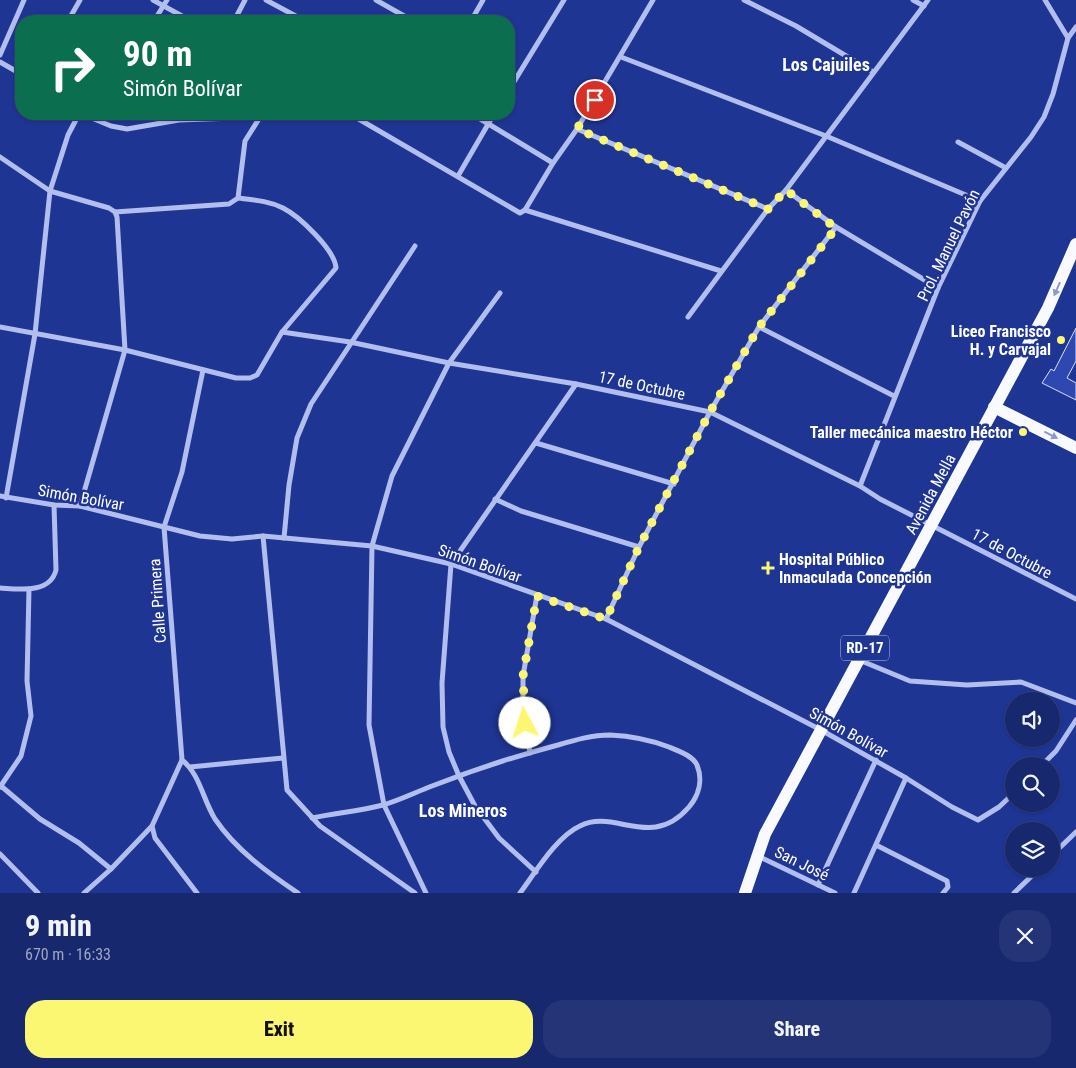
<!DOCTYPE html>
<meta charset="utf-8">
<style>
body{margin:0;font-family:"Roboto Condensed",sans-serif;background:#243477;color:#f1f3f6;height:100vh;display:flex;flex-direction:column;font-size:19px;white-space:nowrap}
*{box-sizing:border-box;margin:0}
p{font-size:16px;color:#9ea6c3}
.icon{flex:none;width:28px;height:28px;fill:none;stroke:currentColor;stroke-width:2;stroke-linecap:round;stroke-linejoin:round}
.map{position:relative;height:893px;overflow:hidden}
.details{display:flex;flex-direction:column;background:#17286f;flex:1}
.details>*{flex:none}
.banner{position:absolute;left:15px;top:15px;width:500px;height:105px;border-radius:20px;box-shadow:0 1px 4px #0004,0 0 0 1px #364482;background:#0b6e4f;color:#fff;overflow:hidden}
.buttons{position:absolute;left:1005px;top:692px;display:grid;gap:10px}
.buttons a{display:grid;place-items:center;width:55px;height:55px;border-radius:50%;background:#17286f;box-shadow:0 1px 4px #0004,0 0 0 1px #364482;font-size:25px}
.pin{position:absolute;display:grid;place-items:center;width:42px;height:42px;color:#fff;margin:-21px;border:2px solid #fff;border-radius:50%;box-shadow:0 1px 5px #0007}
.me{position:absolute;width:55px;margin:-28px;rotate:355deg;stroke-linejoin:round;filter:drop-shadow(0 0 4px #0008)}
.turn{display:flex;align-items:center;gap:18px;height:105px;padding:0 25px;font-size:22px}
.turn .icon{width:65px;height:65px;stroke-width:2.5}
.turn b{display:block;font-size:35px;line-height:42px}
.round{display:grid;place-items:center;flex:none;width:52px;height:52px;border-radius:20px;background:#243477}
.overview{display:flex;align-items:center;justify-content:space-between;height:85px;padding:0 25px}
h1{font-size:30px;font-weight:800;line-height:38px}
.button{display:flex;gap:10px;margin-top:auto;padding:10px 25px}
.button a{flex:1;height:58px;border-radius:20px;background:#fcf772;color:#111;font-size:20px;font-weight:800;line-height:58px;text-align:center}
.button a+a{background:#243477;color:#f1f3f6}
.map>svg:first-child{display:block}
.building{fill:#2f48b1;stroke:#d8dffa}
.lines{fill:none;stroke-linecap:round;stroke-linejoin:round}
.minor{stroke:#b2beee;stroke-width:5}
.primary{stroke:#f9faff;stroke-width:12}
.oneway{fill:#8c98ca}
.route{stroke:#fcf772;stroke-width:9;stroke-dasharray:0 16.2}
.poi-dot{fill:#fcf772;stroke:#1f3594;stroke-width:2}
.labels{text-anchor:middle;stroke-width:5;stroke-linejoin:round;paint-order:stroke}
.shield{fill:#1f3594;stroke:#bcc2df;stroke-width:1}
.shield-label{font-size:15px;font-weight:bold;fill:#fff}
.street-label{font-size:16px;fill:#fff;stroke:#1f3594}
.poi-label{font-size:16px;font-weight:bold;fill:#fff;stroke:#1f3594;text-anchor:end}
.neighbourhood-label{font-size:18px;font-weight:bold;fill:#fff;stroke:#1f3594}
</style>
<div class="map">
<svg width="1076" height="893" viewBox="0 0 1076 893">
<rect width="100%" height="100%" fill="#1f3594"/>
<polygon class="building" points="1076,328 1076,361 1067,378 1076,383 1076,400 1042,383 1051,369 1054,371"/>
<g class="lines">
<g class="minor">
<polyline points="153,0 191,21"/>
<polyline points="266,0 305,21"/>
<polyline points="376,0 413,21"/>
<polyline points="744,0 796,26 873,72"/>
<polyline points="913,0 924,6"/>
<polyline points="1045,0 1068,38"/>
<polyline points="68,21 80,0"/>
<polyline points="154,21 167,0"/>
<polyline points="234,21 245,0"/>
<polyline points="471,21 483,0"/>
<polyline points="0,55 24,0"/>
<polyline points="621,57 826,136 980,201"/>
<polyline points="0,62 21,74"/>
<polyline points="509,90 564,0"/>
<polyline points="82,114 111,126 127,129 179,120 261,117"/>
<polyline points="350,114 520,213 525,210 721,271"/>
<polyline points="472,114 553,163"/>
<polyline points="577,129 768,209"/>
<polyline points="958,142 1006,168"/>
<polyline points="0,157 50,191 109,208 115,212 117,217 125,350 80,506"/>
<polyline points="458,176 494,114"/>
<polyline points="786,190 836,227 938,288"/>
<polyline points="525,210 553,163 577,129 653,0"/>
<polyline points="115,212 229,204 238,198 245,141 262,114"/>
<polyline points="688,317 768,209 786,190 928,0"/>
<path d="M0 327 125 350 236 378H250L257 375 282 332 336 268C335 250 299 216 283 208 269 201 254 200 238 198"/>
<polyline points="759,327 894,396"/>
<polyline points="282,332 350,342 449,363 576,384 710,412 860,486 880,499 1076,599"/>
<path d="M203 370 182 472 164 527 182 760C200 774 203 800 215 819 236 850 268 873 298 893"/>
<polyline points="536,443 674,484"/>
<polyline points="860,486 938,288 980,201 1031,137 1044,117 1053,94 1068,38 1076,27"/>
<polyline points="0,496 54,505 80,506 200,536 232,539 263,536 372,546 451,564 606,619 821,730 906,778 952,807 978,820 999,807 1014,793"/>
<polyline points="6,498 35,334 50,191 68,135 79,114"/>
<polyline points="495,499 521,511 639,547"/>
<polyline points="263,536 287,790 320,826 415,893"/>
<polyline points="284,538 289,485 297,438 311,404 415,246"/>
<path d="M0 588C19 589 50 594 56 570L54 505"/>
<polyline points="606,619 639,547 710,412 759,327 836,227"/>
<polyline points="859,660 910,681 967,685 1021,682 1076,703"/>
<polyline points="530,753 523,709 523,676 537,595"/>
<polyline points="182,760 152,826 155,838 197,893"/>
<polyline points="1041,766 1056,751 1076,720"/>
<polyline points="190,767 283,758"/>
<polyline points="1,786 40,819 79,843 111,869"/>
<polyline points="0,787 21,756 31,716 27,681 29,589"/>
<path d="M312 818C336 813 360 811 383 805 400 800 416 792 432 786 473 770 516 756 558 745 575 740 592 735 610 735 630 736 651 740 669 747 678 751 692 755 697 765 703 780 699 795 689 807 651 851 615 808 580 826 557 836 535 873 520 893"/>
<polyline points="876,845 947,881 948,887 943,893"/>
<polyline points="0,854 38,893"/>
<polyline points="758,856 835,893"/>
<polyline points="1051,856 1076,832"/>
<polyline points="536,872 499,838 475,806 459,776 449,752 443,727 442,683 451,564 576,384"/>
<polyline points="818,885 876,760"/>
<polyline points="84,893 111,869 152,826"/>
<polyline points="426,893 384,805 369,725 372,546 392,476 449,363 500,293"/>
<polyline points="854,893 906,778"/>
<polyline points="1014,893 1039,869"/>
</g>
<g class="primary">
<polyline points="994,407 1076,448"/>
<polyline points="745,893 765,834 1048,308 1076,244"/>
</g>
</g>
<defs><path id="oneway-solid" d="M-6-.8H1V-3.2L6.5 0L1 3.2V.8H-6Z" transform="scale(1.25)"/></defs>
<g class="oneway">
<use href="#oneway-solid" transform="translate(1057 289) rotate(114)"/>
<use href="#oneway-solid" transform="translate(1051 435) rotate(27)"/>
</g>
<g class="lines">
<polyline class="route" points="525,723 523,676 537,596 606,619 639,547 710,412 759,327 836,228 786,190 768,209 577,129 595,100"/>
</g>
<g class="poi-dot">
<circle cx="1061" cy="340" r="5"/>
<circle cx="1023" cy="432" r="5"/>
<path d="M765.5 560.5h5v5h5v5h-5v5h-5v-5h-5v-5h5z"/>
</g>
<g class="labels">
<rect class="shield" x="841" y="635.5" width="48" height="25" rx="4"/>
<g class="shield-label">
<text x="865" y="653">RD-17</text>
</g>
<g class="street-label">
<text transform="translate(948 245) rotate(-64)" y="6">Prol. Manuel Pavón</text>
<text transform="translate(642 385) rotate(12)" y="6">17 de Octubre</text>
<text transform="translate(930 494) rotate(-62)" y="6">Avenida Mella</text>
<text transform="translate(81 497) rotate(10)" y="6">Simón Bolívar</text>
<text transform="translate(1012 553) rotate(28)" y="6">17 de Octubre</text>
<text transform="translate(480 563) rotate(19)" y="6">Simón Bolívar</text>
<text transform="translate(157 601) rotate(-94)" y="6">Calle Primera</text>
<text transform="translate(849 732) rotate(29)" y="6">Simón Bolívar</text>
<text transform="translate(802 863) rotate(26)" y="6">San José</text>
</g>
<g class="poi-label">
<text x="1051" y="337">Liceo Francisco<tspan x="1051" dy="18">H. y Carvajal</tspan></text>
<text x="1013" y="438">Taller mecánica maestro Héctor</text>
<text x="779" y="565" text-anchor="start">Hospital Público<tspan x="779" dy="18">Inmaculada Concepción</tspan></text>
</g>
<g class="neighbourhood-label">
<text x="826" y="71">Los Cajuiles</text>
<text x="463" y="817">Los Mineros</text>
</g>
</g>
</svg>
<div class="buttons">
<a><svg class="icon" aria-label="sound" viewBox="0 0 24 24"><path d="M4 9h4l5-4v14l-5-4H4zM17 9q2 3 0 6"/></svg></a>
<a><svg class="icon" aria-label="search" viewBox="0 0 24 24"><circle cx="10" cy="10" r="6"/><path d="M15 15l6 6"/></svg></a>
<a><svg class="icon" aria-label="layers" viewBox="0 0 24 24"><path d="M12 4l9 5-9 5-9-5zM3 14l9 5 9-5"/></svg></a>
</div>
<div class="pin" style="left:595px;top:100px;background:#d93025"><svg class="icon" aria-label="arrive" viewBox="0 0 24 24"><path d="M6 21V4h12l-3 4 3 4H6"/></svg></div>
<svg class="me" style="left:525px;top:723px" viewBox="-20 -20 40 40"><circle r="19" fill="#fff"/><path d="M0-13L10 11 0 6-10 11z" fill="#fcf772"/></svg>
<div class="banner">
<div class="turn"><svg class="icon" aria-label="right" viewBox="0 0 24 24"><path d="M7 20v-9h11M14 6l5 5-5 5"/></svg><div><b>90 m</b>Simón Bolívar</div></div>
</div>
</div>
<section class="details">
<div class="overview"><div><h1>9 min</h1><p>670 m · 16:33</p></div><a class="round"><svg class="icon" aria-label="close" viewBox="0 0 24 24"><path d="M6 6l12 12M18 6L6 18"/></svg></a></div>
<div class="button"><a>Exit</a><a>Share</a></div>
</section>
